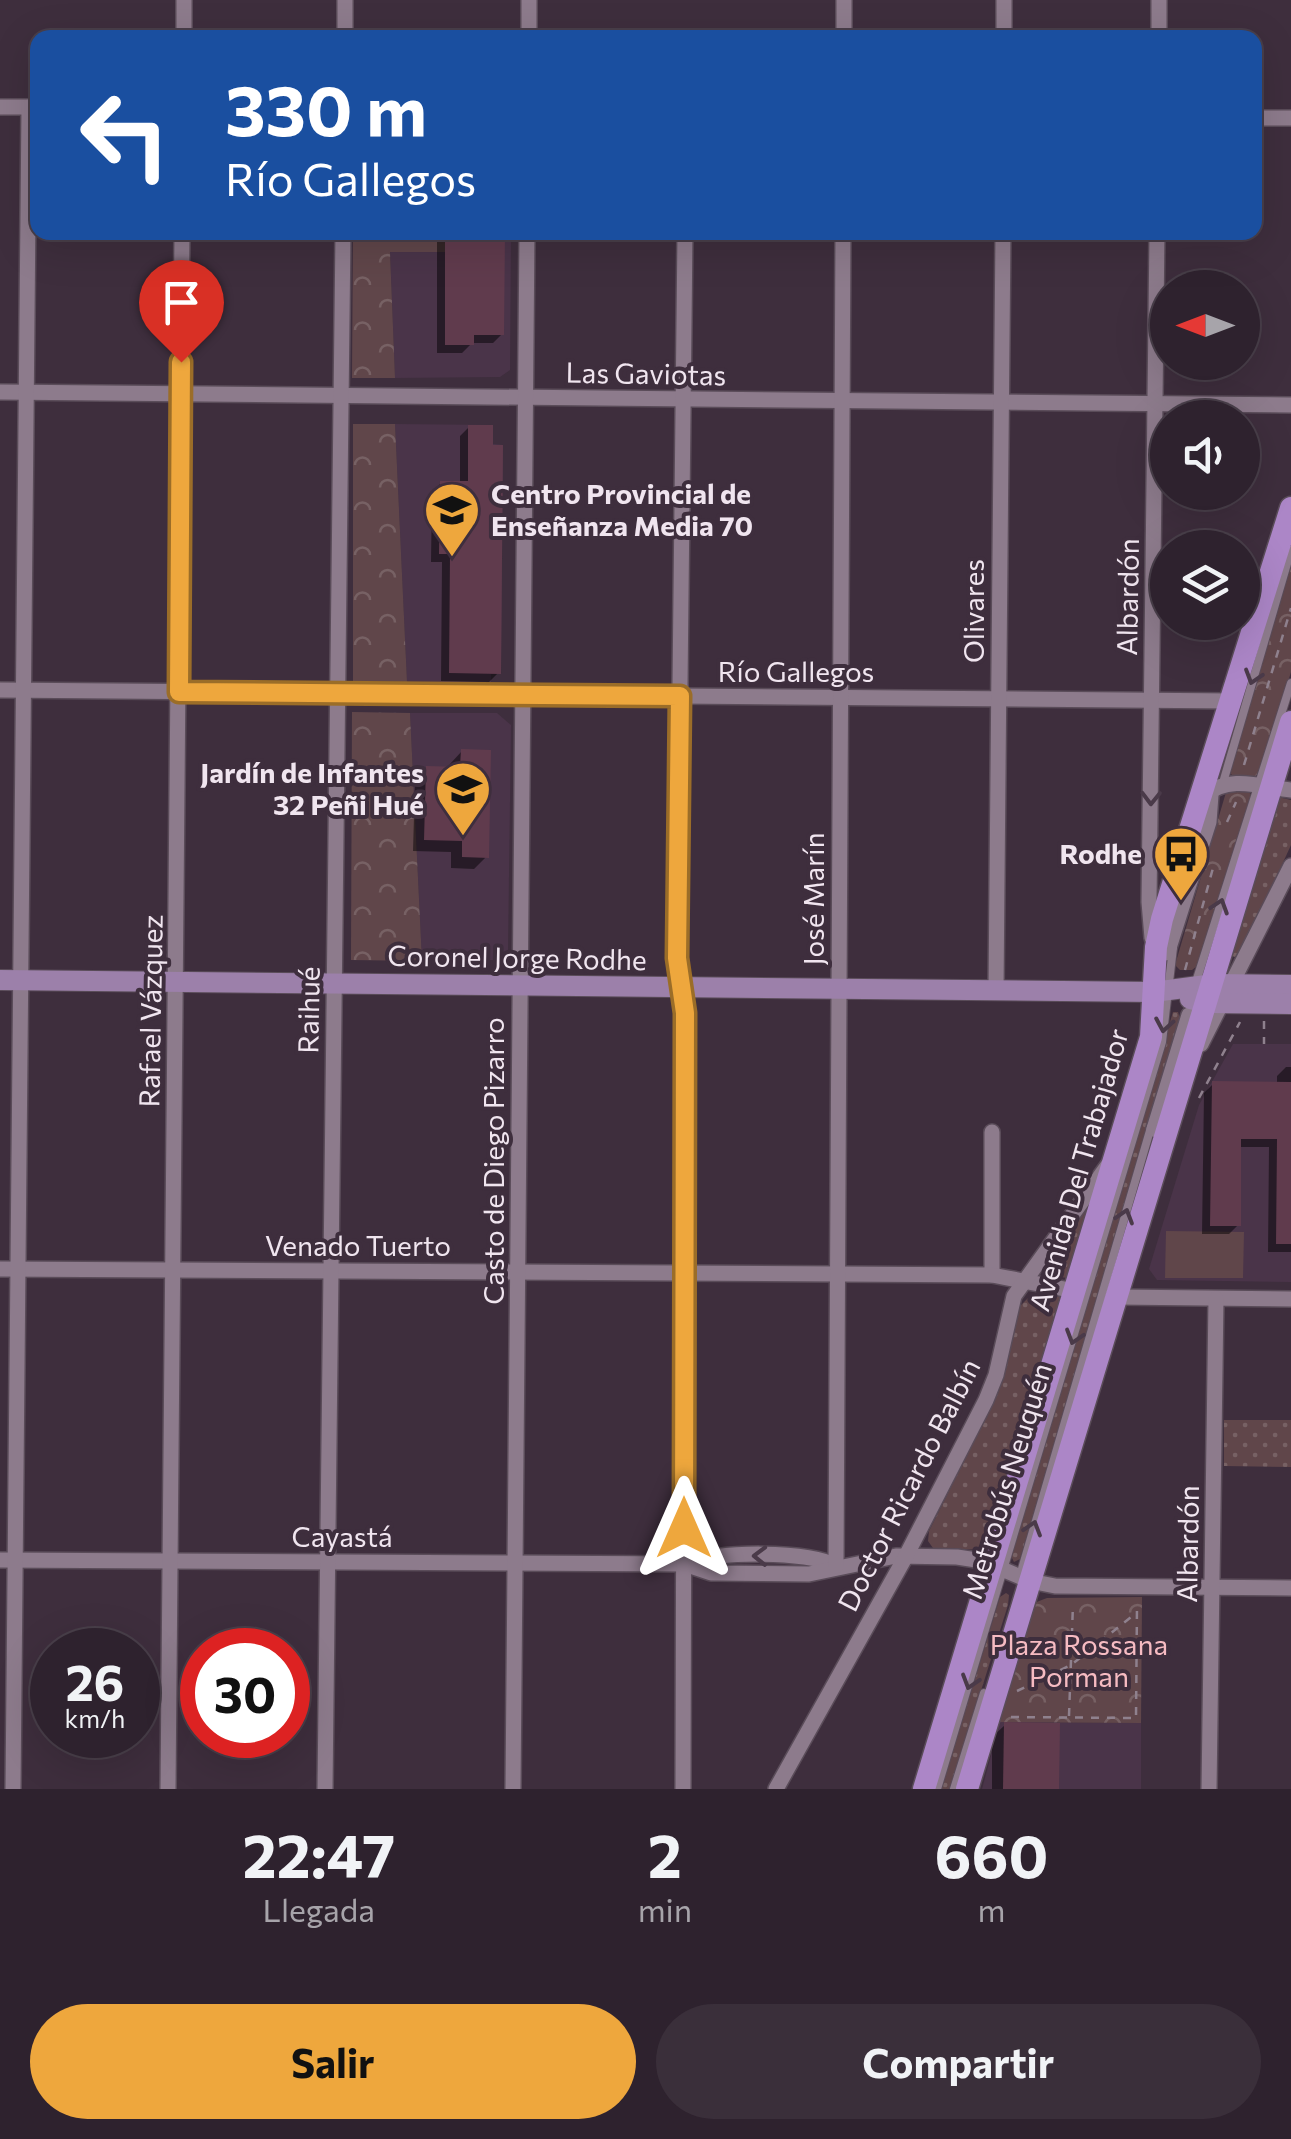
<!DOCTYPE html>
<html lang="es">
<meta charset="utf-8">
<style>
body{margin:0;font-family:Commissioner,sans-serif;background:#3a2f3a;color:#f1f3f6;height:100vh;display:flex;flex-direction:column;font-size:38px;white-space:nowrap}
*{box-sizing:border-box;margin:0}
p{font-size:32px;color:#a7a4aa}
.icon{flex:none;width:55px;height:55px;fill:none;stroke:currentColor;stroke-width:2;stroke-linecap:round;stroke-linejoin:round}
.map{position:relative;height:1789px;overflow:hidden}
.drawer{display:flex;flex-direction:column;background:#2e222e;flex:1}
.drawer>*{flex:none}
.top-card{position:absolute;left:30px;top:30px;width:1232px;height:210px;border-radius:20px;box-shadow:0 10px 40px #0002,0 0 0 2px #493f4a;background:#1a4fa0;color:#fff;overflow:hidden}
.needle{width:65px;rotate:270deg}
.controls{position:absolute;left:1150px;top:270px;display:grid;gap:20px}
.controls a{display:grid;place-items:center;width:110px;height:110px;border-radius:50%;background:#2e222e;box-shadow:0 10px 40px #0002,0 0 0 2px #493f4a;font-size:50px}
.speed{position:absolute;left:30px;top:1628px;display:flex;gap:20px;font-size:50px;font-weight:700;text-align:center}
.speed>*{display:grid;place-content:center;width:130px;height:130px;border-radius:50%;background:#2e222e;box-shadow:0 10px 40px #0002,0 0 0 2px #493f4a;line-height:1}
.speed small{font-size:25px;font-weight:400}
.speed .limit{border:15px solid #d22;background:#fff;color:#111}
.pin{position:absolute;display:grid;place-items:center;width:85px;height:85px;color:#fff;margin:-102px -42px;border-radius:50% 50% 50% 0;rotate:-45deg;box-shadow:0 0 10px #0007}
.pin .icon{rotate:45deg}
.me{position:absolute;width:110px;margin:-55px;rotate:0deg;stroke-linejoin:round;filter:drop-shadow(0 0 8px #0008)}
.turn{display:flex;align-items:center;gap:35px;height:210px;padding:0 30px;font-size:45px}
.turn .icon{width:130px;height:130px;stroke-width:2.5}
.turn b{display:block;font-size:70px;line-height:85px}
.eta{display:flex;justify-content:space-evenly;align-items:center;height:170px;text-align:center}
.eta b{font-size:60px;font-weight:700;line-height:70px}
.cta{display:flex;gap:20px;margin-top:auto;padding:20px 30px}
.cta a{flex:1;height:115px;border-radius:60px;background:#eea73d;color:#111;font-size:40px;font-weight:700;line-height:115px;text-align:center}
.cta a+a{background:#3a2f3a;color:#f1f3f6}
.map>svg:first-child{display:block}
.built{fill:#4a3449}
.grass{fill:url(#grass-dots)}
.park{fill:url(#park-crowns)}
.pitch{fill:#60464a}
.shadow{fill:#0007}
.building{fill:#603b4d}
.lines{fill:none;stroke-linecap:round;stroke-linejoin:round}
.lane-casing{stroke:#5a4c59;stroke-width:10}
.street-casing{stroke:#5a4c59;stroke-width:18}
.secondary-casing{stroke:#5a4c59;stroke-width:22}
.primary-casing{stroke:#5a4c59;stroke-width:25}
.path{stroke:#8f818e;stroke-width:2.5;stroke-dasharray:8 8;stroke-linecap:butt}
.lane{stroke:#8d7b8c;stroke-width:8}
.street{stroke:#8d7b8c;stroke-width:15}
.secondary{stroke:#9c80aa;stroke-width:20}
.primary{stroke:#ac86c7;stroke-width:22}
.oneway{stroke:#4a3a49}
.route-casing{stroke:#9b6d28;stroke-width:25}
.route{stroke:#eea73d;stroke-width:18}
.labels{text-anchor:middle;stroke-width:8;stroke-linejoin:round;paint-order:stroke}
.street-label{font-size:28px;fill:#f0e5ef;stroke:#3e2e3d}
.poi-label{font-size:28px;font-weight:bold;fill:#f0e5ef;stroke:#3e2e3d;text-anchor:end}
.park-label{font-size:28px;fill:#f6bbc2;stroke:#3e2e3d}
</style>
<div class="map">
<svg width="1291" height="1789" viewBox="0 0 1291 1789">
<defs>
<pattern id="grass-dots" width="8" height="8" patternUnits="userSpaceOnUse" patternTransform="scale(2.5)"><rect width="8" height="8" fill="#60464a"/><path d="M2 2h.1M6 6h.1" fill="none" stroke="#776164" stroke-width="1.8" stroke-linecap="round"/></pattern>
<pattern id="park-crowns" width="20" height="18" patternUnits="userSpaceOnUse" patternTransform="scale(2.5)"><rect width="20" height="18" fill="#60464a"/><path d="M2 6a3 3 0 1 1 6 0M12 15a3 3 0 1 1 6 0" fill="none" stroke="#776164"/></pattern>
</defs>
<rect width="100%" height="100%" fill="#3e2e3d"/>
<g class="built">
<polygon points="445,233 511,233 510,370 500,377 395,378 390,251 444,252"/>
<polygon points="395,424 493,425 493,444 503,445 501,674 491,674 491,682 407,682"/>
<polygon points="410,713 497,713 511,725 508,950 497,960 422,961"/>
<polygon points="1233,1044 1291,1044 1291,1282 1157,1280 1149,1269 1199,1105"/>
<polygon points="1000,1722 1141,1723 1141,1789 982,1789"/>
</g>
<g class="grass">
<polygon points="1278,797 1291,800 1291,845 1241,954 1234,957 1230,954"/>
<polygon points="1173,1012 1178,1012 1180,1019 1020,1559 1014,1562 1011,1556"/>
<polygon points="1095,1198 1068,1278 1044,1275 1044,1265"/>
<polygon points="1045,1293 1062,1298 986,1550 933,1548 928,1541 929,1531 999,1391 1019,1307 1028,1298"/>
<polygon points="1224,1420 1291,1420 1291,1467 1224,1466"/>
<polygon points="1006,1593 1009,1595 1008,1605 950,1789 941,1789 1000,1597"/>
</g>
<g class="park">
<polygon points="353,233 445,233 445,252 390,252 395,378 352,378"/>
<polygon points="353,424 395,424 407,682 353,681"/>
<polygon points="1291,565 1291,672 1259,773 1253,778 1233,776 1229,772 1231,763"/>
<polygon points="352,712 410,713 422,961 351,960"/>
<polygon points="1227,789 1249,791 1251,796 1197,966 1192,970 1180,970 1175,965"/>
<polygon points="1142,1597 1141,1723 996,1722 1034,1603 1047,1598"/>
</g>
<polygon class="pitch" points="1166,1231 1244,1232 1243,1278 1165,1278"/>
<g class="shadow">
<polygon points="437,232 502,232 502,334 493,343 472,343 462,353 437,353"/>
<polygon points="469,427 498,673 489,682 441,681 442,562 431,562 432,492 441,483 460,483 460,436"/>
<polygon points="462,751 486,857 474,869 451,868 451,852 413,851 415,781 427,769 449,769 450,764"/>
<polygon points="1286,1067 1291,1067 1291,1252 1268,1252 1269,1147 1239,1147 1238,1225 1229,1234 1202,1234 1204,1093 1213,1084 1277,1084 1277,1076"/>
<polygon points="1005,1725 1056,1789 992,1789 992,1737"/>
</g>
<g class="building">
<polygon points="445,232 505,232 504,335 474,335 474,345 445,345"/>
<polygon points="468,425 493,425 493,445 503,445 501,674 449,673 450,554 439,554 440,481 468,481"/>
<polygon points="461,749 491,750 489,858 462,857 462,841 424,840 426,766 460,767"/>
<polygon points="1212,1081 1291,1082 1291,1244 1276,1244 1277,1139 1241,1139 1241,1226 1210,1226"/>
<polygon points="1004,1722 1060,1723 1059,1789 1003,1789"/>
</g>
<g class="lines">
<g class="lane-casing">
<g id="lane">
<polyline points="1222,786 1291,550"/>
<polyline points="1195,985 1291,683"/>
<polyline points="1019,1579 1151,1127"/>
<polyline points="937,1789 1162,1042 1173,948"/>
<polyline points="954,1789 984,1693"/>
</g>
</g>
<g class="street-casing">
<g id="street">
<polyline points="184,38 184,0"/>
<polyline points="345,38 345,0"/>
<polyline points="529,38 529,0"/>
<polyline points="844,38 844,0"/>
<polyline points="1004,38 1004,0"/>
<polyline points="1159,38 1159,0"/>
<polyline points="0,107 38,107"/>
<polyline points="1255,118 1291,118"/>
<polyline points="0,392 1291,405"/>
<polyline points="0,690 1231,701"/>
<polygon points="1211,795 1209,822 1168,951 1165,953 1163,949"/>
<path d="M1204 796C1229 774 1262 787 1291 790"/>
<polyline points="1152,938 1149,902 1157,232"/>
<polyline points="996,990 1003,232"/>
<polygon points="1194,1013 1196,1017 1161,1131 1154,1129 1189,1015"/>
<polyline points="1201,1044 1291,866"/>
<polyline points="992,1132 992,1275"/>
<polyline points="0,1269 992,1275 1075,1291"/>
<polyline points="1117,1297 1291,1299"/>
<path d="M0 1560 684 1564C713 1551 808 1550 836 1566"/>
<polyline points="684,1564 711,1573 809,1574 896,1556 957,1557 983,1561 1030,1581 1055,1586 1291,1588"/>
<polyline points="836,1566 843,232"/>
<polyline points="13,1789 29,107"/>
<polyline points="168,1789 182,232"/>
<polyline points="325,1789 343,232"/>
<polyline points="513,1789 527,232"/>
<polyline points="683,1789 685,1013 677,958 685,232"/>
<polyline points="776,1789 906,1556 986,1400 996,1375 1014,1296 1108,1165"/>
<polyline points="1209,1789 1216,1299"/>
</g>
</g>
<g class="secondary-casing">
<g id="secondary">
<polyline points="0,980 1154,992 1214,984 1291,985"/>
<polyline points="1190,999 1208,1003 1291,1004"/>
</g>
</g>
<g class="primary-casing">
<g id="primary">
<polyline points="924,1789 1151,1037 1156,947 1162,919 1291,508"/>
<polyline points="967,1789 1291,722"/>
</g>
</g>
<g class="path">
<polyline points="1244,765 1291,608"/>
<polyline points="1227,822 1236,802"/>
<polyline points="1185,970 1213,868"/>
<polyline points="1264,1021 1264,1044"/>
<polyline points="1199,1098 1240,1022"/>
<polyline points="1017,1691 1071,1665 1135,1614"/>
<polyline points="1069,1716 1073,1604"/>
<polyline points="1011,1717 1136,1718 1137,1605"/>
</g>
<use href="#lane" class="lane"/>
<use href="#street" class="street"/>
<use href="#secondary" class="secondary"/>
<use href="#primary" class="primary"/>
</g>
<defs><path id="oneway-chevron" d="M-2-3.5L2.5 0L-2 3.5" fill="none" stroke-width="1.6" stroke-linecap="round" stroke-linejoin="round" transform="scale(2.5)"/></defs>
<g class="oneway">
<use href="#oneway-chevron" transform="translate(1253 677) rotate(107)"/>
<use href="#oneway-chevron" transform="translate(1151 798) rotate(91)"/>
<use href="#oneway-chevron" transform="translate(1220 906) rotate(-72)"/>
<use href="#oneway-chevron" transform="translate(1164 1025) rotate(100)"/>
<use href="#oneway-chevron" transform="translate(1125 1216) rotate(-73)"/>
<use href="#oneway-chevron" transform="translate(1074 1337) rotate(107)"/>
<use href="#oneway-chevron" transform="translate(1033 1528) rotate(-73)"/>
<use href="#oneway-chevron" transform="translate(760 1556) rotate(-179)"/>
<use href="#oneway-chevron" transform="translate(970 1682) rotate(107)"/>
</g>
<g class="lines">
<g class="route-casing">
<polyline id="route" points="181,362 179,692 680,696 677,958 685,1013 684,1528"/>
</g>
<use href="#route" class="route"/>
</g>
<defs>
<g id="school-pin" transform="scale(2.875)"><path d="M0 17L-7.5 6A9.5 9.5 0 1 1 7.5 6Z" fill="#eea73d" stroke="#3e2e3d"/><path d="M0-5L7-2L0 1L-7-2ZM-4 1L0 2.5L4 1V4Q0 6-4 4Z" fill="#111"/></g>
<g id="bus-pin" transform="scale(2.875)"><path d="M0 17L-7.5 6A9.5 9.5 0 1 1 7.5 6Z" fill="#eea73d" stroke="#3e2e3d"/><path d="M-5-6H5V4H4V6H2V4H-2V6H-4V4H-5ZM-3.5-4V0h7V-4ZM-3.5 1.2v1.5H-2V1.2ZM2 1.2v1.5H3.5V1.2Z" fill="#111"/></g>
</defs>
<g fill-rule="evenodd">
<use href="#school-pin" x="452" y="510"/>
<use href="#school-pin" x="463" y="789"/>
<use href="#bus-pin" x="1181" y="854"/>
</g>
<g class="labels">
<g class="street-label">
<text transform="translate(646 374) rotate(1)" y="10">Las Gaviotas</text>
<text transform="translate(1128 597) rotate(-89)" y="10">Albardón</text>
<text transform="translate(974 611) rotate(-90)" y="10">Olivares</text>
<text x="796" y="682">Río Gallegos</text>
<text transform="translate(814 899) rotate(-90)" y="10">José Marín</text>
<text transform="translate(517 958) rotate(1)" y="10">Coronel Jorge Rodhe</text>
<text transform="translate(309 1010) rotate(-89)" y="10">Raihué</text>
<text transform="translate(151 1011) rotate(-89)" y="10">Rafael Vázquez</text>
<text transform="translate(494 1161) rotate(-90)" y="10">Casto de Diego Pizarro</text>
<text transform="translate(1079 1170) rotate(-74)" y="10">Avenida Del Trabajador</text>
<text x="358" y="1256">Venado Tuerto</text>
<text transform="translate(1007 1481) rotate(-73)" y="10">Metrobús Neuquén</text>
<text transform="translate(909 1485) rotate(-63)" y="10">Doctor Ricardo Balbín</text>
<text x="342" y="1547">Cayastá</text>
<text transform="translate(1188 1544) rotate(-89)" y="10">Albardón</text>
</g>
<g class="poi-label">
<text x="491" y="504" text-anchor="start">Centro Provincial de<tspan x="491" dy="32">Enseñanza Media 70</tspan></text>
<text x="424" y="783">Jardín de Infantes<tspan x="424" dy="32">32 Peñi Hué</tspan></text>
<text x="1142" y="864">Rodhe</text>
</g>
<g class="park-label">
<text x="1079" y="1655">Plaza Rossana<tspan x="1079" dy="32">Porman</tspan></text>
</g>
</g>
</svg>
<div class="controls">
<a><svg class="needle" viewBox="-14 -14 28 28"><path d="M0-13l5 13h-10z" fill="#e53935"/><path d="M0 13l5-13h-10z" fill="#a7a4aa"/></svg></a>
<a><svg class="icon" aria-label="sound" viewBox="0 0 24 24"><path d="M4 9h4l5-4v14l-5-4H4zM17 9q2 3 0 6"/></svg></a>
<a><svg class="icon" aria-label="layers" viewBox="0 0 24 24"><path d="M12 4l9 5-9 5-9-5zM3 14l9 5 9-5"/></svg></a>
</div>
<div class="speed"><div>26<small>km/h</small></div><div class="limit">30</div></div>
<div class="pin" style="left:181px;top:362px;background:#d93025"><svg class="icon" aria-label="arrive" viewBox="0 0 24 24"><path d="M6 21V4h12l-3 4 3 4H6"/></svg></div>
<svg class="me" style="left:684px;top:1528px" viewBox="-20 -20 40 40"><path d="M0-17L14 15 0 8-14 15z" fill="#eea73d" stroke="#fff" stroke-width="4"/></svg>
<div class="top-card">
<div class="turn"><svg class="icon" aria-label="left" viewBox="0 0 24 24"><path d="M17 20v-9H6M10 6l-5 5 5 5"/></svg><div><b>330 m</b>Río Gallegos</div></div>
</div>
</div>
<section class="drawer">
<div class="eta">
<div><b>22:47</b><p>Llegada</p></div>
<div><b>2</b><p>min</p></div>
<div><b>660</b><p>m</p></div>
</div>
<div class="cta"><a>Salir</a><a>Compartir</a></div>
</section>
